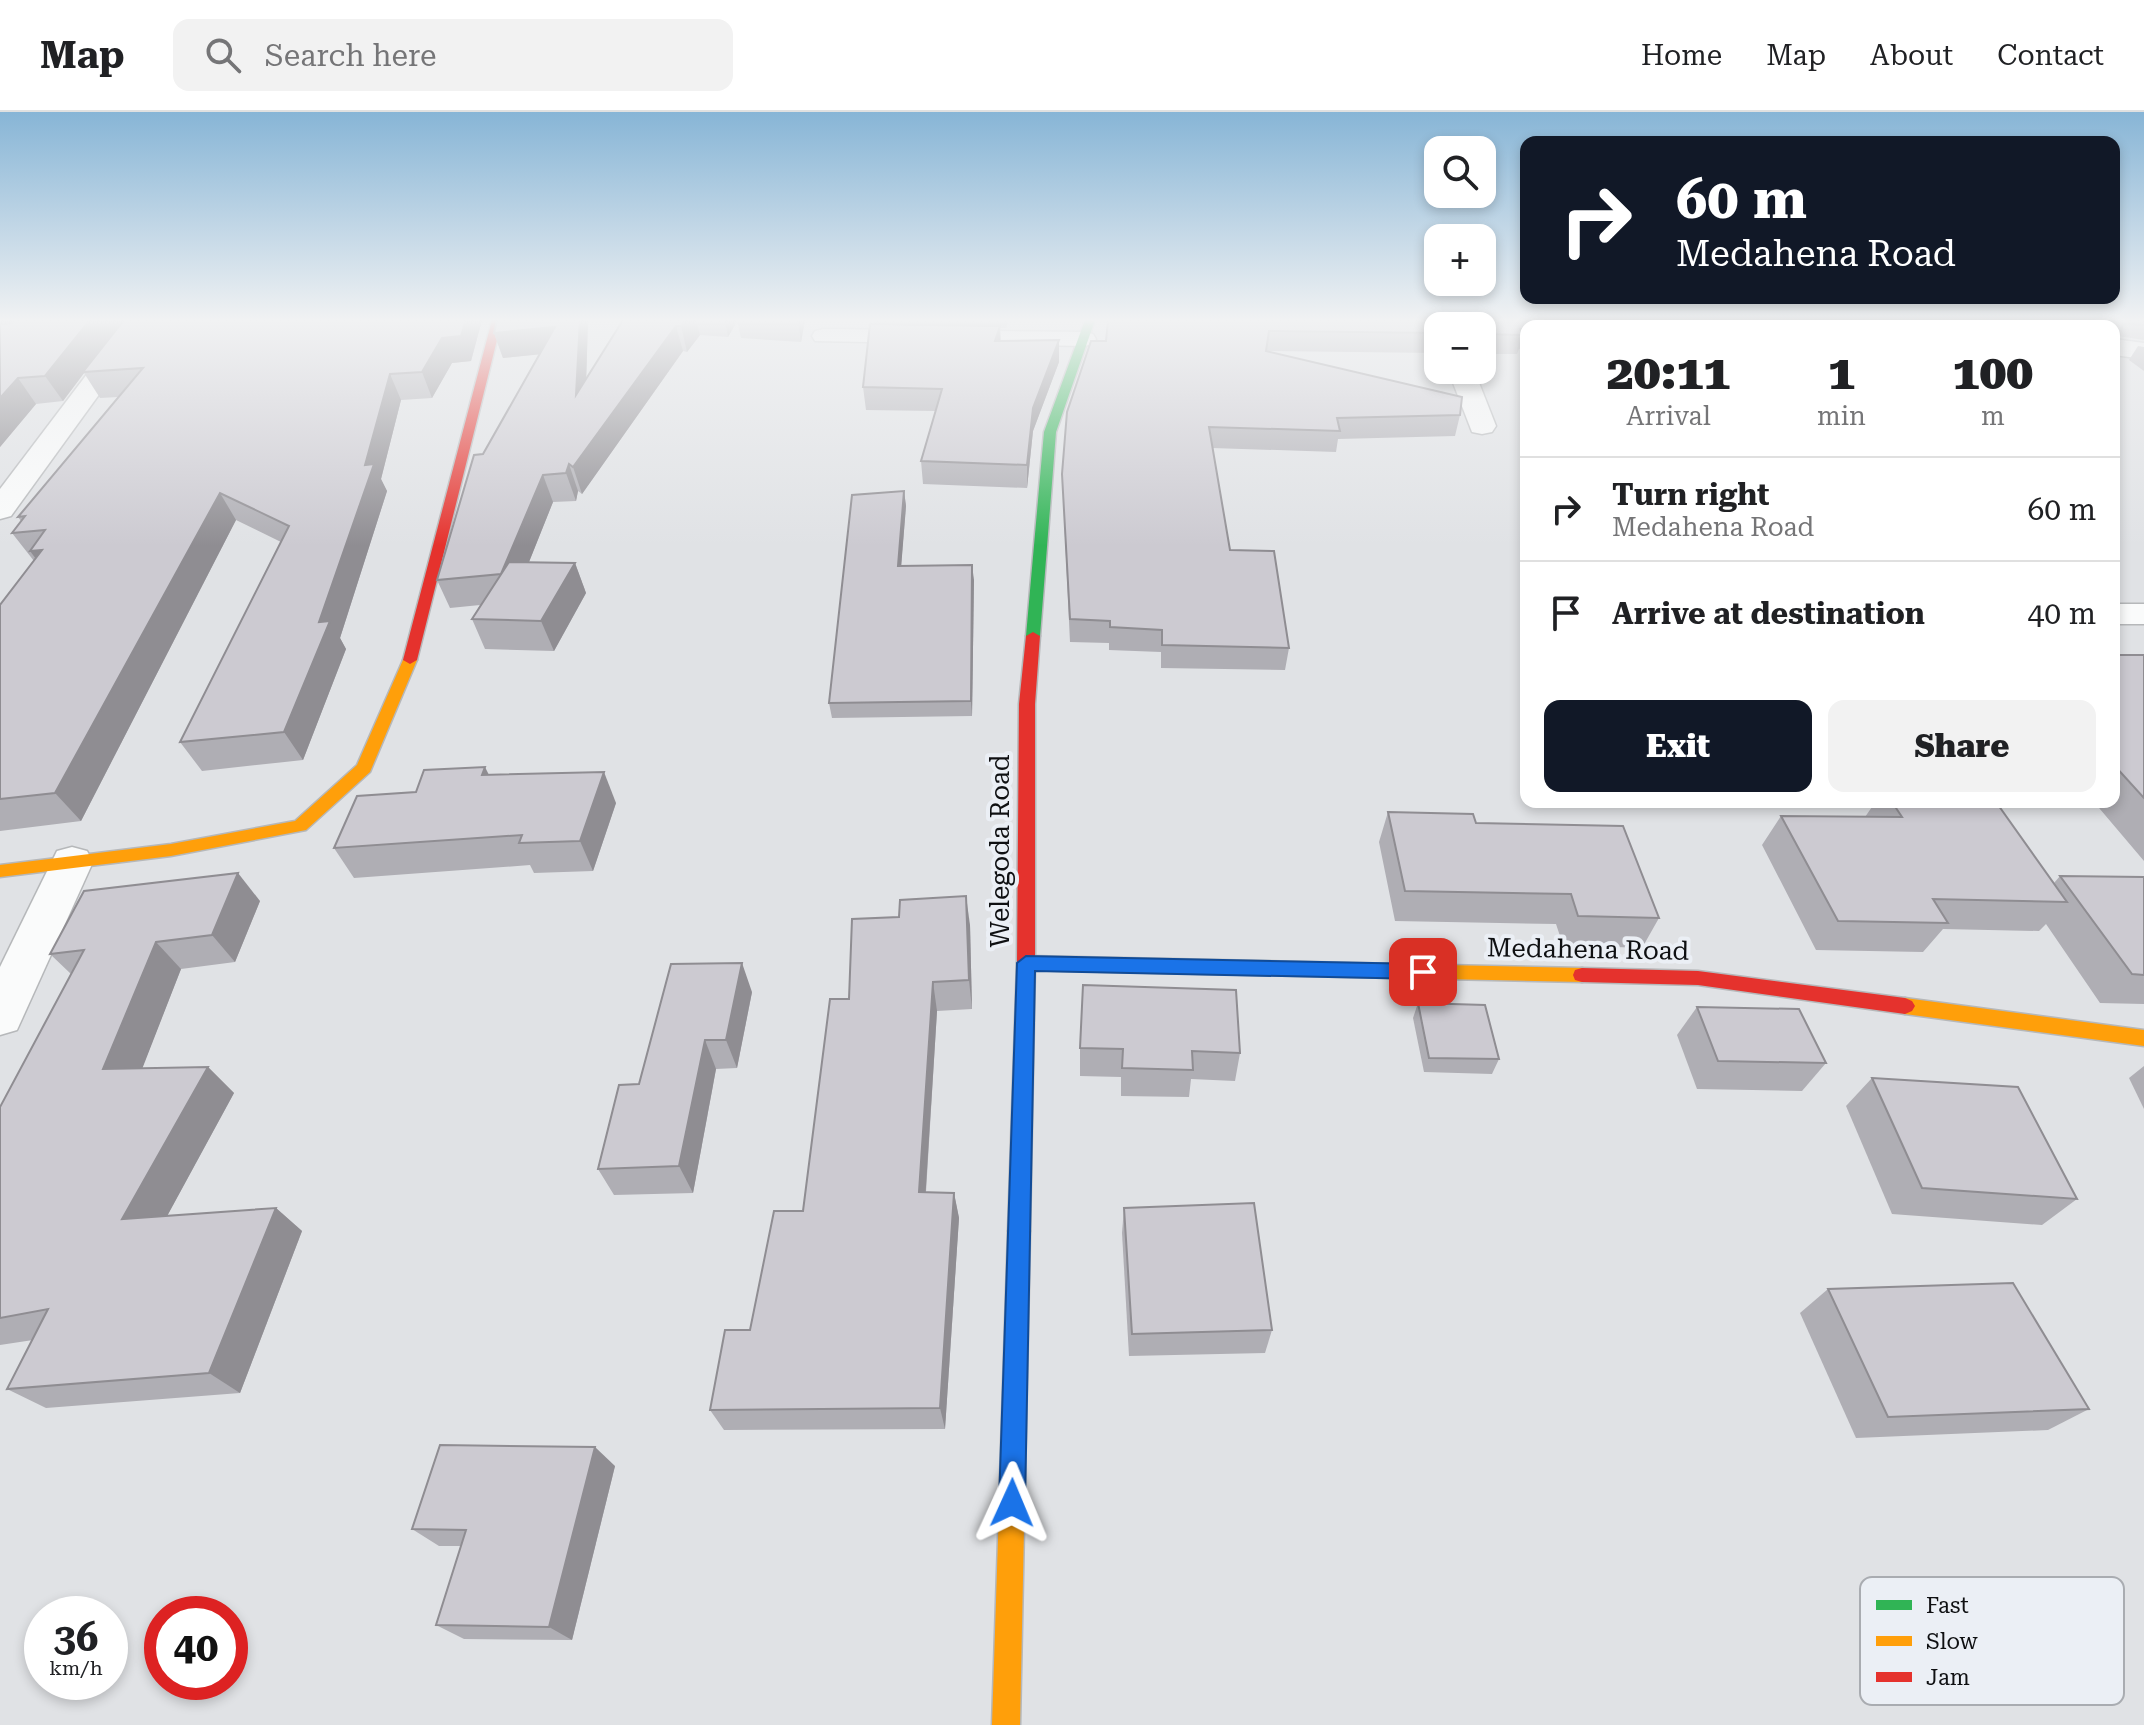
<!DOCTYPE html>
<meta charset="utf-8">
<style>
body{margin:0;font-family:"Roboto Serif",serif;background:#f2f2f2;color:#202124;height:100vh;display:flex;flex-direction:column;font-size:30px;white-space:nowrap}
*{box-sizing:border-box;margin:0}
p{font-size:26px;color:#757577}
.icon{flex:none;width:44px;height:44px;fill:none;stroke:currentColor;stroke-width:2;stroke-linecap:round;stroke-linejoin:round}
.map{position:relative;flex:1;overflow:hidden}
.drawer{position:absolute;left:1520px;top:208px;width:600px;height:488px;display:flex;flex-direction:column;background:#fff;border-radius:16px;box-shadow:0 4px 12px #0003}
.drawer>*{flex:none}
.guide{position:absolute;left:1520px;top:24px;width:600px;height:168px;border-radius:16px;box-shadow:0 4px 12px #0003;background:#111827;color:#fff;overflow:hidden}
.fabs{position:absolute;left:1424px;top:24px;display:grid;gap:16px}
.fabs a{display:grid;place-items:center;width:72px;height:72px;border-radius:16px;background:#fff;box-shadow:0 4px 12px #0003;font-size:40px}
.speed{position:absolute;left:24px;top:1484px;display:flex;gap:16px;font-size:40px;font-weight:700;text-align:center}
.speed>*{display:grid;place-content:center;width:104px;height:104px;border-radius:50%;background:#fff;box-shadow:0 4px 12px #0003;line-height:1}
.speed small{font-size:20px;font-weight:400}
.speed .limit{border:12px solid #d22;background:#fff;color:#111}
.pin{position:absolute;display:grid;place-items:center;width:68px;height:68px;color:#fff;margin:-34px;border-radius:16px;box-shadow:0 4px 12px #0006}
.me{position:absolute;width:88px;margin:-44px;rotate:1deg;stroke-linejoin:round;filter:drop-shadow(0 0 6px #0008)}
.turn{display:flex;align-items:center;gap:28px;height:168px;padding:0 24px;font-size:36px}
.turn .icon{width:104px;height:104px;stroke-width:2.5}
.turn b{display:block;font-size:56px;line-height:68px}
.eta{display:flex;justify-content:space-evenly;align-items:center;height:136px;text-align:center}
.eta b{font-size:48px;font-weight:800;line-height:56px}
.action{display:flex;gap:16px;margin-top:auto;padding:16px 24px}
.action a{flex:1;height:92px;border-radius:16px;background:#111827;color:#fff;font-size:32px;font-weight:800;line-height:92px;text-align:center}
.action a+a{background:#f2f2f2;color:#202124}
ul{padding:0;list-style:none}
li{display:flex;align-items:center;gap:24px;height:104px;padding:0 24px;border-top:2px solid #e0e0e0}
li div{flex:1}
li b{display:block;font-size:30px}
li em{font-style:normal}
header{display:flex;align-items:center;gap:48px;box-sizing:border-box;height:112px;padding:0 40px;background:#fff;border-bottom:2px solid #e0e0e0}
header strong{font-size:38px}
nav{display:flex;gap:44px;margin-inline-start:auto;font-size:28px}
.search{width:560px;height:72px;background:#f2f2f2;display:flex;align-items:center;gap:20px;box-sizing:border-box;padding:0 28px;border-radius:16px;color:#757577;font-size:30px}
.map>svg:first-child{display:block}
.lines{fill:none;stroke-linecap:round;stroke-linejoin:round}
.street-casing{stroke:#b6b8ba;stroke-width:3}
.fast-casing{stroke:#b6b8ba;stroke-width:3}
.slow-casing{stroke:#b6b8ba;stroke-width:3}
.jam-casing{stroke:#b6b8ba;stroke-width:3}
.street{fill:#fafbfb;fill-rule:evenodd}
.fast{fill:#30b455;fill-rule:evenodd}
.slow{fill:#ff9f0a;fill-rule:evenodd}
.jam{fill:#e5322d;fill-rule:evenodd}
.wall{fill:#afaeb4}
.shaded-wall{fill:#8f8d92}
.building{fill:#cccad1;stroke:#8f8d92;stroke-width:2}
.route{fill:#1a73e8;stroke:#114b97;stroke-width:2}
.labels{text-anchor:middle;stroke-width:8;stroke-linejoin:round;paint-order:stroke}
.street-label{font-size:26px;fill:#0f1012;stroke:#ebeff5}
.key{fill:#ebeff5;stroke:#a9acb1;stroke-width:2}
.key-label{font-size:22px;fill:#0f1012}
</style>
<header>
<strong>Map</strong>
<div class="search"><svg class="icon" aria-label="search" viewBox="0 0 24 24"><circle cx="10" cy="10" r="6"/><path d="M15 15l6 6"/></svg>Search here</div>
<nav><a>Home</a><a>Map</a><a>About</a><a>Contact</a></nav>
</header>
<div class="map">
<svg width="2144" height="1613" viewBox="0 0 2144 1613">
<rect width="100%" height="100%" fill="#e0e2e5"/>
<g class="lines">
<g class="street-casing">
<g id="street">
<polygon points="128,208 153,208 11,404 0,407 0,377"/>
<polygon points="1795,208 1891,208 1897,214 1802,214"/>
<polygon points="824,217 1084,220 1093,222 1096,227 1093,232 1084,234 815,229 812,224 815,219"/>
<polygon points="2114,227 2144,231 2144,247 2114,243"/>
<polygon points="1448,258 1474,258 1496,314 1492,320 1482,322 1472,320"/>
<rect x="2114" y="492" width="30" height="20"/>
<polygon points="72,735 87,739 93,750 17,918 0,923 0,855 57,739"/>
</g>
</g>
<g class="fast-casing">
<polygon id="fast" points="1085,208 1095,208 1056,320 1040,524 1033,528 1026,524 1044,320"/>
</g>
<g class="slow-casing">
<g id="slow">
<polygon points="410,544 417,548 370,660 306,718 171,744 0,765 0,753 171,732 295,709 357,653 403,548"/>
<polygon points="1026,844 1582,856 1589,858 1591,863 1589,868 1582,870 1026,858 1019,856 1017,851 1019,846"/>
<polygon points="1905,886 2144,918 2144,934 1905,902 1898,899 1895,894 1898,889"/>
<polygon points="1019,1109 1027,1112 1030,1119 1020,1613 992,1613 1008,1119 1011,1112"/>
</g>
</g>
<g class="jam-casing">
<g id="jam">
<polygon points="492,208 502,208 417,548 410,552 403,548"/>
<polygon points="1033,520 1040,524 1035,592 1035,851 1030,1119 1027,1126 1019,1129 1011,1126 1008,1119 1017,851 1019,592 1026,524"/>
<polygon points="1582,856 1698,859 1905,886 1912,889 1915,894 1912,899 1905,902 1698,873 1582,870 1575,868 1573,863 1575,858"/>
</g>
</g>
<use href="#street" class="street"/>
<use href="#fast" class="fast"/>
<use href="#slow" class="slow"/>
<use href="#jam" class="jam"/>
</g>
<g class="wall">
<polygon points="0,208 482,208 471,249 452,251 432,286 401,288 381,367 387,379 340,526 346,537 303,648 202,659 180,630 281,430 236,408 81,709 0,719 0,493 34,449 12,421 21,409 18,405 118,285 100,286 84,261 63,289 36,292 0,335"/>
<polygon points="588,208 586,267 623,208 805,208 801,230 741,226 738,212 736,211 728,225 700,223 687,240 683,239 582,382 578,379 576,389 553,390 529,450 575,451 586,481 554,539 485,537 472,507 480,493 450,496 437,468 483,342 539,242 503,246 494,221"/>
<polygon points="874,208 1009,208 1006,216 1000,216 1000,229 1059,228 1059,250 1033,319 1027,376 923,372 921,349 936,299 866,298 863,275 874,212"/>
<polygon points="1108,208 1526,214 1526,237 1519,237 1517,242 1482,242 1482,214 1438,214 1438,241 1266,239 1460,303 1455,324 1338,327 1336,340 1212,336 1230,438 1289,536 1285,558 1161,556 1161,540 1109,538 1109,531 1070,530 1062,362 1106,229"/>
<polygon points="1910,208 2144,208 2144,228 2118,224 2114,231 2114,214 2068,214"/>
<polygon points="2138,234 2144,235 2144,259 2129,248"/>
<polygon points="904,379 906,394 901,454 974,468 972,604 832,606 829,591"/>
<polygon points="2114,543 2144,543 2144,749 2094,690 2114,690"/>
<polygon points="489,663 616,691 593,759 534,761 530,753 354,766 334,736 416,680"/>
<polygon points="1873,690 1996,690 2054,771 2060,764 2144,765 2144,892 2100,891 2046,812 2039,819 1943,817 1923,840 1816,838 1762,733 1781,704 1865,705 1874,692"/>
<polygon points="1388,700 1476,711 1659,806 1642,836 1563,833 1556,812 1395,809 1379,730"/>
<polygon points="260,789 235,850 181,857 142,956 208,955 234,981 167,1104 276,1096 302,1119 240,1281 46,1296 7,1277 33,1228 0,1233 0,995 71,862 50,842"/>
<polygon points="970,813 972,897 937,899 926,1080 954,1081 959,1106 945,1317 724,1318 710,1298 750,1218 803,1099 849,887"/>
<polygon points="752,880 737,956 716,957 693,1081 614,1083 598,1057 639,972"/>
<polygon points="1418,891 1499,947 1492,962 1424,960 1413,906"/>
<polygon points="1697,895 1826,951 1802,979 1697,977 1677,923"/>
<polygon points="1080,936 1240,941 1235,969 1191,967 1189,985 1121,984 1121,965 1080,964"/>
<polygon points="2144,954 2144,997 2129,966"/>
<polygon points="1872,966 2077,1087 2042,1113 1892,1102 1846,994"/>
<polygon points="1124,1096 1272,1218 1265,1241 1129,1244 1122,1121"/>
<polygon points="1828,1177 2089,1297 2048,1318 1856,1326 1800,1201"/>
<polygon points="615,1354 572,1528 464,1527 436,1513 461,1434 439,1434 412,1417"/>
</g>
<g class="shaded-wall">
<polygon points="0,208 12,208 19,218 0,220"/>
<polygon points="90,208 124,208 63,289 45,264"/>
<polygon points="466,208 482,208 471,249 452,251 432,286 422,260 442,226"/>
<polygon points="580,208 588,208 585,309 576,283"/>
<polygon points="686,208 696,208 700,223 687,240 681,214"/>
<polygon points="725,208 735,208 736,211 728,225"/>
<polygon points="798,208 805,208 801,230"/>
<polygon points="676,214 683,239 582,382 573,355"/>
<polygon points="1000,214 1001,235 995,229"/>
<polygon points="555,215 563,240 503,246 494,221"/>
<polygon points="1059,228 1059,250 1033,319 1027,376 1027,353 1033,296"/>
<polygon points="390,262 401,288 381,367 387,379 340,526 346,537 303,648 284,620 319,510"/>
<polygon points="18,266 36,292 0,335 0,286"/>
<polygon points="569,352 578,379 576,389 566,361"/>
<polygon points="543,363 553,390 513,490 501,462"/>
<polygon points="904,379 906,394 900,469 898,454"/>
<polygon points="220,381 236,408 81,709 55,681"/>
<polygon points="42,438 51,467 30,439"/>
<polygon points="575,451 586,481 554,539 541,509"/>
<polygon points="972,453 974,468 972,604 971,589"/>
<polygon points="485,655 500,685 482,663"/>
<polygon points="604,660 616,691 593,759 580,729"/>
<polygon points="238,761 260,789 235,850 212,823"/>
<polygon points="966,784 970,813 972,897 969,868"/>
<polygon points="156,830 181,857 132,983 103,957"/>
<polygon points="742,851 752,880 737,956 726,928"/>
<polygon points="933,870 937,899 924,1106 919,1080"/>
<polygon points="705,928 716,957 693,1081 679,1054"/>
<polygon points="208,955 234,981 153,1130 122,1107"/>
<polygon points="954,1081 959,1106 945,1317 940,1296"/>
<polygon points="276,1096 302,1119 240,1281 209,1261"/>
<polygon points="595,1335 615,1354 572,1528 549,1515"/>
</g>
<g class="building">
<polygon points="14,208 90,208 45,264 18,266 0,286 0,212 12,211"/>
<polygon points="124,208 466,208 461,224 442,226 422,260 390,262 365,353 374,352 319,510 330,509 284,620 180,630 289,414 220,381 55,681 0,687 0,493 42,438 30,439 45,418 12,421 25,404 18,405 143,256 83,260"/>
<polygon points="497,208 580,208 576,283 623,208 686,208 681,214 676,214 573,355 569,352 566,361 543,363 501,462 437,468 474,343 483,342 555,215 494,221"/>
<polygon points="1108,208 1693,208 1694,214 1526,214 1526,217 1520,217 1523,223 1482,222 1482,214 1438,214 1438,221 1269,219 1266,239 1462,285 1460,303 1337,306 1340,319 1209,315 1230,438 1274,439 1289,536 1162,533 1162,518 1110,515 1110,509 1070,507 1062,362 1067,300 1091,229 1106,229"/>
<polygon points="2100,208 2144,208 2144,213 2123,211 2120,222 2114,218 2114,214 2109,214"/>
<polygon points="870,212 1000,214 995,229 1059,228 1033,296 1027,353 921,349 942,277 863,275"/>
<polygon points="904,379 898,454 972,453 971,589 829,591 852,383"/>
<polygon points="509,450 575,451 541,509 472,507"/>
<polygon points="2114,543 2144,543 2144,686 2114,653"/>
<polygon points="485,655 482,663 604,660 580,729 519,731 522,723 334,736 357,684 416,680 424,658"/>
<polygon points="1892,690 1996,690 2067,790 1933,787 1948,811 1838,809 1781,704 1902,705"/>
<polygon points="1388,700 1473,702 1476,711 1623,714 1659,806 1578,804 1571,782 1405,779"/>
<polygon points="238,761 212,823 156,830 103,957 208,955 122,1107 276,1096 209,1261 7,1277 48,1197 0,1206 0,995 84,838 50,842 84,779"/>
<polygon points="2060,764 2144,765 2144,863 2132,862"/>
<polygon points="966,784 969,868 933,870 919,1080 954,1081 940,1296 710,1298 725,1218 750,1218 774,1099 803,1099 830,887 849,887 852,807 899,805 900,788"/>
<polygon points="742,851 726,928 705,928 679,1054 598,1057 619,973 639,972 671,852"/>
<polygon points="1083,873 1236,878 1240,941 1192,939 1193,958 1122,956 1123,937 1080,936"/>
<polygon points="1418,891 1485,893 1499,947 1429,946"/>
<polygon points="1697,895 1799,897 1826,951 1718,949"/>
<polygon points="1872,966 2018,975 2077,1087 1922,1076"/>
<polygon points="1254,1091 1272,1218 1132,1222 1124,1096"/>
<polygon points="2013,1171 2089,1297 1888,1305 1828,1177"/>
<polygon points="440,1333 595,1335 549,1515 436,1513 466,1418 412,1417"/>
</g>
<linearGradient id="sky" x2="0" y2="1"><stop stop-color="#87b5d6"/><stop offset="0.48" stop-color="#f1f2f3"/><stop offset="1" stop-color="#f1f2f3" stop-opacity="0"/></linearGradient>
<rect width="2144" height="434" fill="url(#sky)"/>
<polygon class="route" points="1026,844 1423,852 1430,855 1433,860 1430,865 1423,867 1035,859 1025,1391 1021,1400 1012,1404 1003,1400 999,1391 1017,851"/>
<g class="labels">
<g class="street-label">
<text transform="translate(1000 739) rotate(-90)" y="9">Welegoda Road</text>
<text transform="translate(1588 837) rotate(1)" y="9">Medahena Road</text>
</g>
</g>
<rect x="1860" y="1465" width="264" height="128" rx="12" class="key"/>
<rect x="1876" y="1488" width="36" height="10" fill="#30b455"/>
<rect x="1876" y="1524" width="36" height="10" fill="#ff9f0a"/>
<rect x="1876" y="1560" width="36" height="10" fill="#e5322d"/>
<g class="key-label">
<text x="1926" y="1501">Fast</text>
<text x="1926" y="1537">Slow</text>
<text x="1926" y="1573">Jam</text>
</g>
</svg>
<div class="fabs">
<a><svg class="icon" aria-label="search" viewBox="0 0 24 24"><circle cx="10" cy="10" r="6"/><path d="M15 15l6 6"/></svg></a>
<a>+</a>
<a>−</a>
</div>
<div class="speed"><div>36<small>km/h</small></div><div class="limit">40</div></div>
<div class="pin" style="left:1423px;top:860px;background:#d93025"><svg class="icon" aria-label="arrive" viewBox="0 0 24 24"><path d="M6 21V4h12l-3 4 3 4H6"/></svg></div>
<svg class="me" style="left:1012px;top:1391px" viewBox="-20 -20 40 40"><path d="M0-17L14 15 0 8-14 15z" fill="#1a73e8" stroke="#fff" stroke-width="4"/></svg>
<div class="guide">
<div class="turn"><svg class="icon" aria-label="right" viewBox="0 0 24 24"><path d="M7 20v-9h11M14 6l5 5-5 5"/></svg><div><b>60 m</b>Medahena Road</div></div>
</div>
<section class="drawer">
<div class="eta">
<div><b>20:11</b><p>Arrival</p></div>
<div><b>1</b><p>min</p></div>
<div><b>100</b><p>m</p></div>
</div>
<ul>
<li><svg class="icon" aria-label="right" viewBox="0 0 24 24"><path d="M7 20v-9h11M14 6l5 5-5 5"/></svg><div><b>Turn right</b><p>Medahena Road</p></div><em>60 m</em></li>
<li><svg class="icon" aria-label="arrive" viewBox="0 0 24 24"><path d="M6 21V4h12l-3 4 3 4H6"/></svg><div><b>Arrive at destination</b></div><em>40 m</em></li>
</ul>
<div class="action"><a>Exit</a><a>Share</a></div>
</section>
</div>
